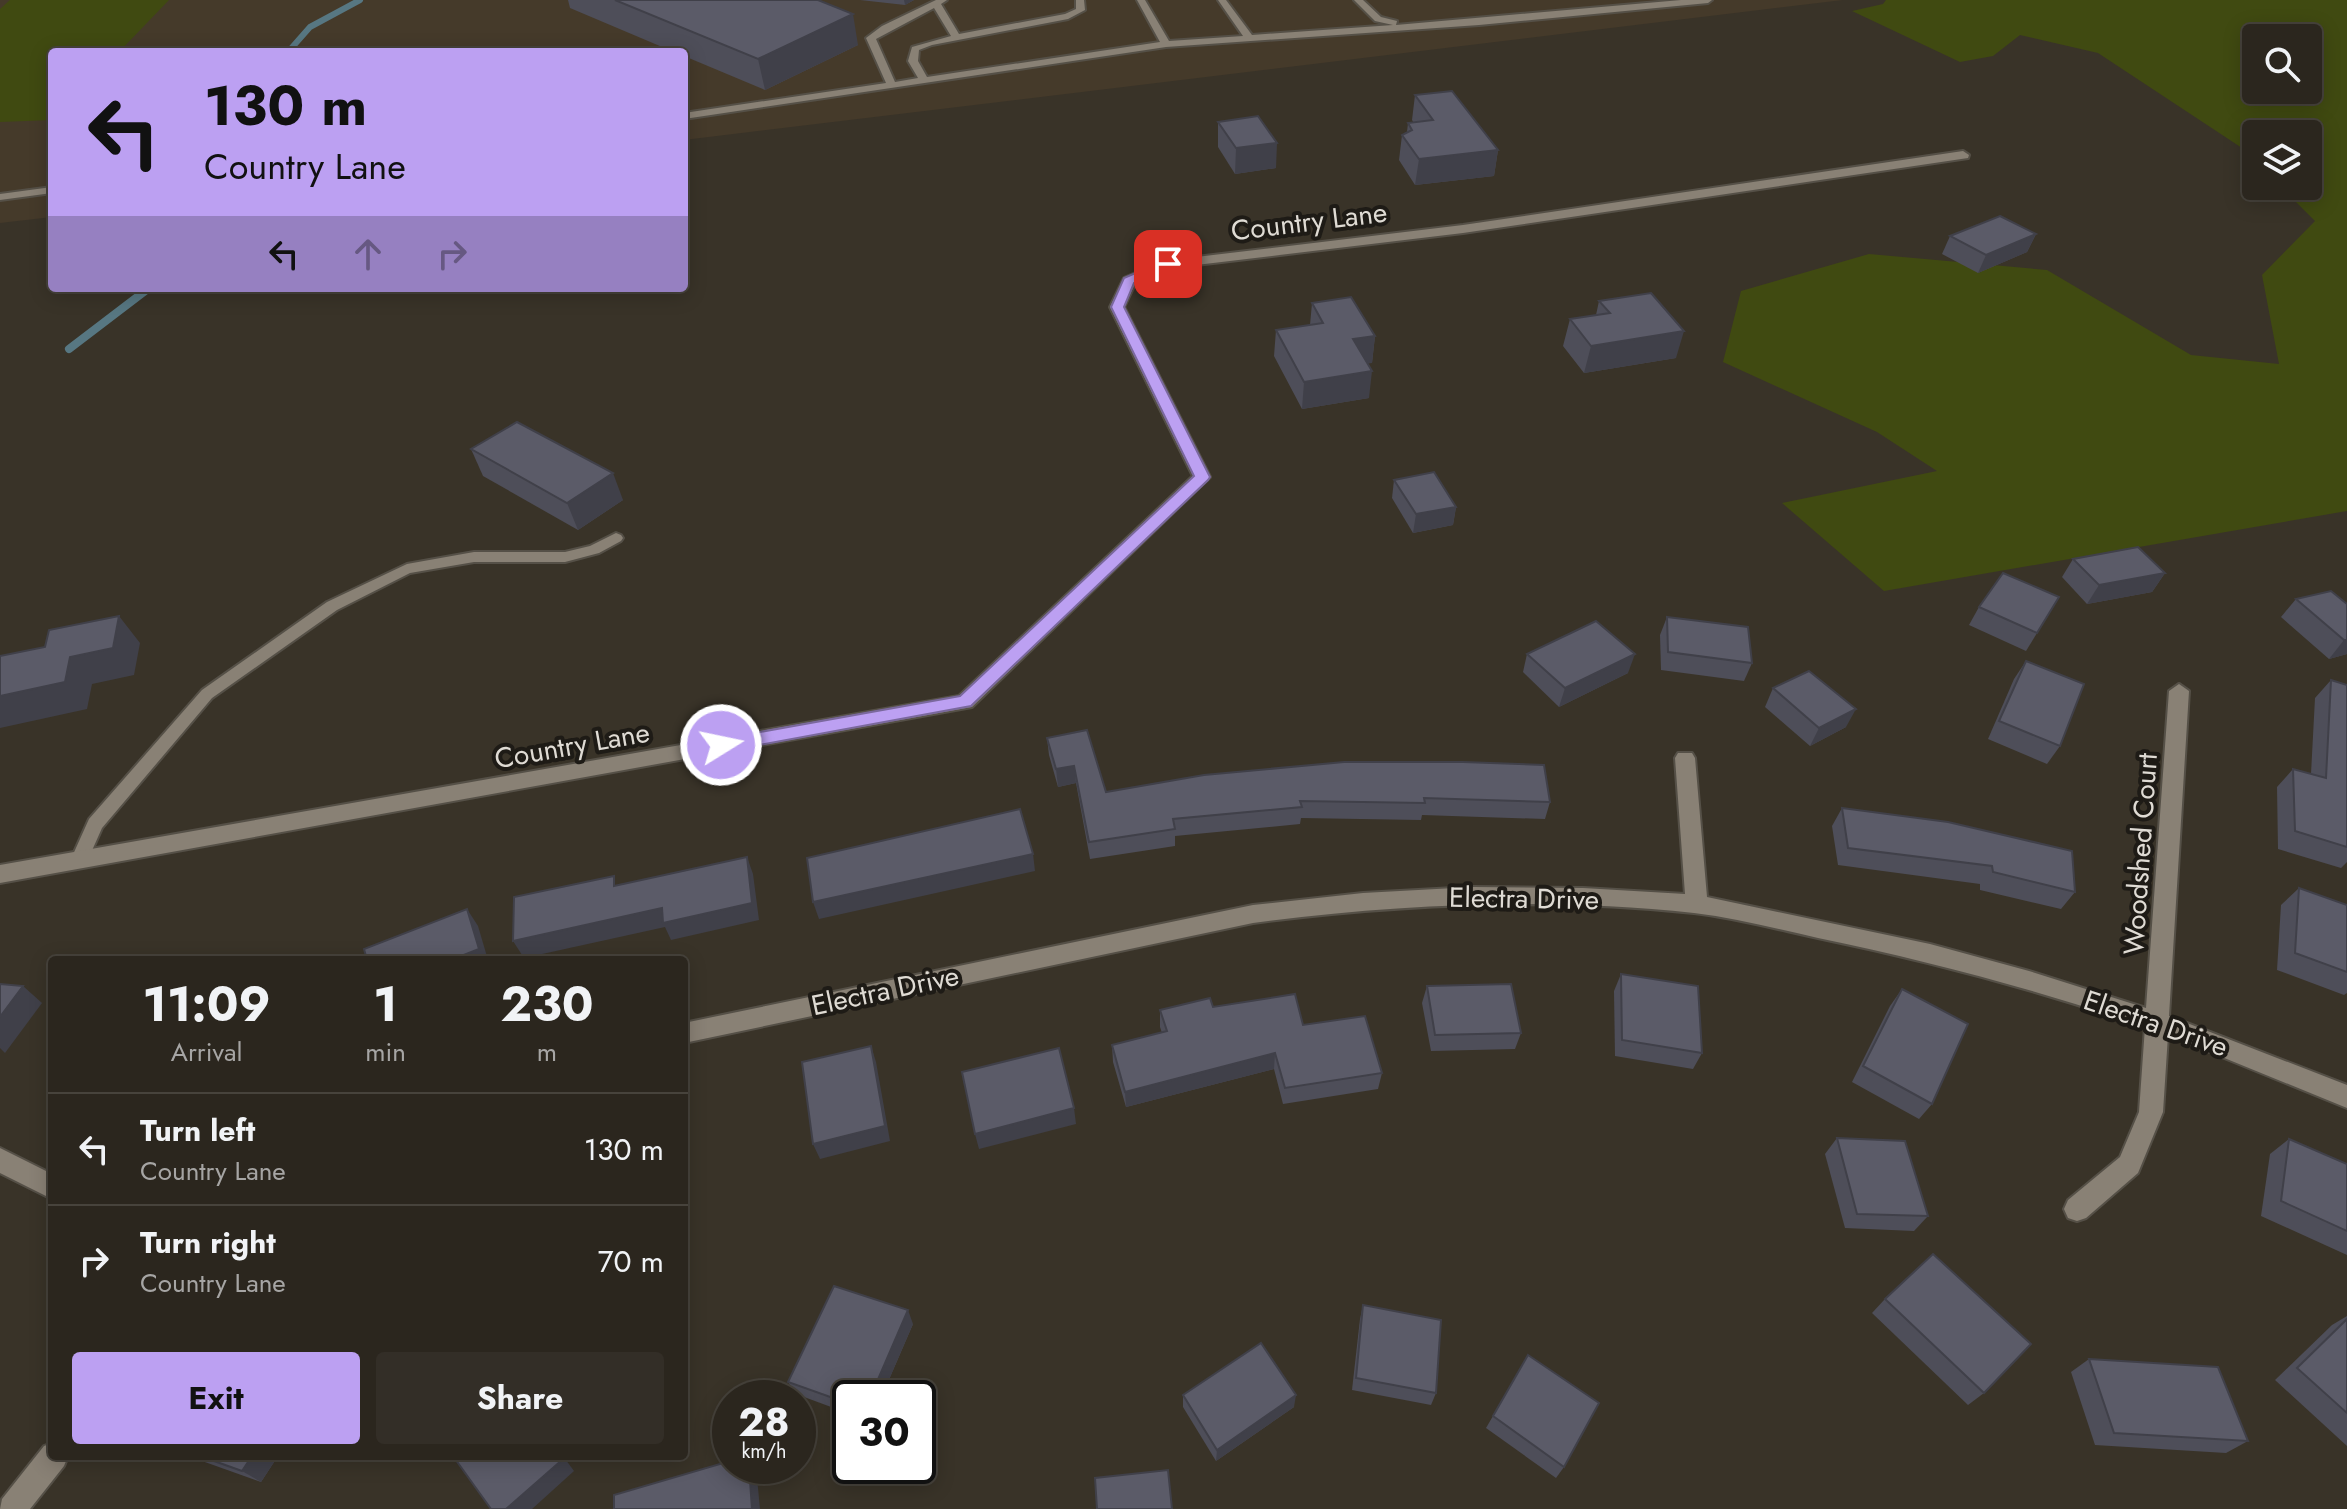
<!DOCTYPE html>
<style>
body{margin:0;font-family:Jost,sans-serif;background:#332e27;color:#f1f3f6;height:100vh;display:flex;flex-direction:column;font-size:30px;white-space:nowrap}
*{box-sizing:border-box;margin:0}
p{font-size:26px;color:#a6a5a4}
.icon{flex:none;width:44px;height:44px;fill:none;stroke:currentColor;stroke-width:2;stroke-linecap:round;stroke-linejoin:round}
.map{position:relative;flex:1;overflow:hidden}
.sheet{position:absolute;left:48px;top:956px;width:640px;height:504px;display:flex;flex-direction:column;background:#2b261e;border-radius:8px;box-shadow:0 4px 20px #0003,0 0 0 2px #47433c}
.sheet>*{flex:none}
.top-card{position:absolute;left:48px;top:48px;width:640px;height:244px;border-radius:8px;box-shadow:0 4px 20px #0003,0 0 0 2px #47433c;background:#bca0f2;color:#111;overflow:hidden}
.fabs{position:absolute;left:2242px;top:24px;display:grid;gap:16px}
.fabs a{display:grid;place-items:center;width:80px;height:80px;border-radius:8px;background:#2b261e;box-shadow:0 4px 20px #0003,0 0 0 2px #47433c;font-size:40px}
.speed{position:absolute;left:712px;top:1380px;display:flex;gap:16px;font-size:40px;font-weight:700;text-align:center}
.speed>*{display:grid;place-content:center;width:104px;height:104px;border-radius:50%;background:#2b261e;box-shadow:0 4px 20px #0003,0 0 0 2px #47433c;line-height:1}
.speed small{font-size:20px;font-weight:400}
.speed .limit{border:4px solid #111;border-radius:12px;background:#fff;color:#111}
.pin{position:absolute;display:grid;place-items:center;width:68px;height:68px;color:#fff;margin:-34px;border-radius:16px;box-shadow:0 4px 12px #0006}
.me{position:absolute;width:88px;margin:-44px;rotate:80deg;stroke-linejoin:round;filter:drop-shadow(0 0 6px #0008)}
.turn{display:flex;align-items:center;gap:28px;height:168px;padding:0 24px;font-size:36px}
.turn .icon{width:104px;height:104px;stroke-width:2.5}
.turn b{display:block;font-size:56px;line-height:68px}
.lanes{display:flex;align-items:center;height:76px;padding:0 24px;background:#0003;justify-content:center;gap:40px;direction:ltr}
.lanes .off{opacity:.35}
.eta{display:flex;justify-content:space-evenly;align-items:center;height:136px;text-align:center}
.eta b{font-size:48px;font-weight:700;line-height:56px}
.cta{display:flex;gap:16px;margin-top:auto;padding:16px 24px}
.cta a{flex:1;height:92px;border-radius:8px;background:#bca0f2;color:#111;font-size:32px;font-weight:700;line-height:92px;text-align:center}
.cta a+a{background:#332e27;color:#f1f3f6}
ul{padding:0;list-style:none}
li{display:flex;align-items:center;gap:24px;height:112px;padding:0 24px;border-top:2px solid #47433c}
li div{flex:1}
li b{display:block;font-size:30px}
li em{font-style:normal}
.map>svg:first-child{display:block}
.built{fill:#453a2a}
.green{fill:#404a11;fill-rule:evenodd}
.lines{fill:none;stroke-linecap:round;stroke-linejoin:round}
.stream-far1{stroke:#577782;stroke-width:6}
.stream{stroke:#577782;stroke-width:8}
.lane-casing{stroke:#555047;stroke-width:4}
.street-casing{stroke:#555047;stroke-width:4}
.lane{fill:#898175;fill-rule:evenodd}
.street{fill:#898175;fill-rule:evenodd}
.wall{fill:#4e4e59}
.shaded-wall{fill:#404049}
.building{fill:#5b5b68;stroke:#404049;stroke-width:2}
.route{fill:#bca0f2;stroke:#7a689d;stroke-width:2}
.labels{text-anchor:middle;stroke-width:8;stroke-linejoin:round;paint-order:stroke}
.street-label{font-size:28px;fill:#dfdbd4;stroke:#1e1b16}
</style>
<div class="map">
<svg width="2347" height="1509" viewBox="0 0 2347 1509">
<rect width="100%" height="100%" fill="#393328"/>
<polygon class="built" points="0,0 1843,0 684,140 684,52 52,52 52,217 0,223"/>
<g class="green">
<polygon points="10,0 169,0 119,52 52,52 52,120 0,122 0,9"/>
<path d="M1886 0H2347V511L1884 591 1782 503 1937 471 1877 432 1723 362 1741 291 1869 254 2047 270 2191 355 2279 364 2262 275 2315 221 2280 186H2308V134H2256V162L2242 148 2098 53 2020 35 1993 56 1960 62 1852 11 1883 4ZM2256 38H2308V90H2256Z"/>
</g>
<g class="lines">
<polyline class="stream-far1" points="288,52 310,27 360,0"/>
<polyline class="stream" points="69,349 149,288"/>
<g class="lane-casing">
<g id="lane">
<path d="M936 0H947L941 4 959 34 1065 14 1076 9V0H1084L1085 10 1068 19 932 45 919 50 918 61 927 77 1160 42 1137 0H1145L1169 41 1243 36 1218 0H1226L1252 35 1393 25 1375 21 1354 0H1363L1381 17 1397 21 1396 25 1681 0H1712L1708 3 1479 25 1166 47 684 119V113L886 83 866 38 882 26ZM934 8 951 36 912 47 908 61 918 78 895 82 876 39Z"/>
<polygon points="52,187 52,193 0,200 0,194"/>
<polygon points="616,533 621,535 623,538 621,541 599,553 565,562 474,562 410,573 337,610 212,698 102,828 86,864 74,864 71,859 89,819 202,690 327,602 407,564 474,552 565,552 590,546"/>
</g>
</g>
<g class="street-casing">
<g id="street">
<polygon points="1963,151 1969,155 1968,158 1463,233 1171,268 1135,284 1124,307 1210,477 972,707 0,883 0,865 959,696 1193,476 1110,307 1124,278 1163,261 1463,225"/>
<path d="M2179 684 2189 691 2169 1016 2347 1085V1108L2168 1035 2163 1112 2138 1173 2086 1218 2077 1221 2068 1218 2064 1209 2068 1200 2120 1157 2139 1112 2145 1027C2038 990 1929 961 1818 938 1777 929 1736 918 1694 913 1547 897 1399 904 1253 923L684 1043V1023L1253 905 1363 893 1473 887 1583 888 1685 894 1675 758 1678 753H1692L1695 758 1707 897 1930 944 2029 971 2146 1008 2169 691Z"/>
<polygon points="0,1148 52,1174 52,1199 0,1173"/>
<polygon points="52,1443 52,1456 68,1456 64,1466 30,1509 0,1509 2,1499 44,1446"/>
</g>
</g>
<use href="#lane" class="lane"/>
<use href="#street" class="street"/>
</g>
<g class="wall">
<polygon points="568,0 818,0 858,45 765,90 684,56 684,52 674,52 570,8"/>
<polygon points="860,0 914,0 905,5"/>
<polygon points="1415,95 1498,150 1494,176 1415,185 1399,160 1402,135 1407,132 1408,123 1414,123 1412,120"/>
<polygon points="1218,122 1276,168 1235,174 1218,147"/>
<polygon points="2036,234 2027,252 1978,273 1942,254 1950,236"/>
<polygon points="1599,301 1676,358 1584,373 1563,346 1570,319 1596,315"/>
<polygon points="1312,303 1375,336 1372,363 1368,363 1369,398 1302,409 1274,356 1276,330 1310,325"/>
<polygon points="471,449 623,500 578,530 483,476"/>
<polygon points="1394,480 1456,507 1453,525 1413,533 1392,498"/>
<polygon points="2073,559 2165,573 2152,592 2087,604 2062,577"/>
<polygon points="2059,597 2026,651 1969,625 1979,607"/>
<polygon points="2296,599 2347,604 2347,654 2329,659 2281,617"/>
<polygon points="1667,617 1752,663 1744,681 1661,670 1660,635"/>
<polygon points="1527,654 1628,673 1559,707 1523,672"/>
<polygon points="2026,661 2060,746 2047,764 1988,739 2014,679"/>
<polygon points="2331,680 2347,685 2347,862 2341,868 2278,849 2277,787 2293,769 2311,774 2315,698"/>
<polygon points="1773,688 1846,727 1810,746 1765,707"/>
<polygon points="1047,738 1106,792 1204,775 1550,802 1545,819 1422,815 1421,820 1301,818 1300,824 1175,836 1175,846 1090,859 1076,783 1058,787 1049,755"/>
<polygon points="1842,808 2075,892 2061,909 1980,890 1980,884 1838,865 1832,826"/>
<polygon points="2299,888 2347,905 2347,993 2344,995 2277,970 2281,905"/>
<polygon points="1621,974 1702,1053 1693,1069 1615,1056 1614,991"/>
<polygon points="1427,986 1521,1033 1515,1049 1431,1051 1422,1003"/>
<polygon points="1902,989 1932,1104 1919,1119 1852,1082 1890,1006"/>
<polygon points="1213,1007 1303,1025 1382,1073 1378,1089 1283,1104 1274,1069 1126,1107 1113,1062 1112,1045 1162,1033 1160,1027 1160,1010"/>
<polygon points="1837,1138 1928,1216 1914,1231 1845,1228 1825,1154"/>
<polygon points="2289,1139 2347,1164 2347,1255 2261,1216 2270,1154"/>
<polygon points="1885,1299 1984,1393 1968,1405 1872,1313"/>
<polygon points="1363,1305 1436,1393 1431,1405 1352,1390 1360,1319"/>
<polygon points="2347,1316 2347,1446 2275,1380 2332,1325"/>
<polygon points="913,1324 881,1398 850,1398 850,1414 796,1394 788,1382"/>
<polygon points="2089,1359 2248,1441 2226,1453 2095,1445 2071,1372"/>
<polygon points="1183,1395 1294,1407 1216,1461 1183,1407"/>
<polygon points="1493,1416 1564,1467 1556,1478 1486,1428"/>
<polygon points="188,1456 278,1456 261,1482"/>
</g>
<g class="shaded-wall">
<polygon points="904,0 914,0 905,5"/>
<polygon points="853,14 858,45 765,90 758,59"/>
<polygon points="1277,143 1276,168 1235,174 1236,148"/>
<polygon points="1498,150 1494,176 1415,185 1419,159"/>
<polygon points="2036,234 2027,252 1978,273 1986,255"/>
<polygon points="1684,331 1676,358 1584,373 1591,346"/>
<polygon points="1375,336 1372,363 1350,366 1353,339"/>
<polygon points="1372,371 1369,398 1302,409 1304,382"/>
<polygon points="613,473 623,500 578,530 567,503"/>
<polygon points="1456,507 1453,525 1413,533 1416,514"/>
<polygon points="2165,573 2152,592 2087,604 2099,585"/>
<polygon points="119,616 140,643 134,675 92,684 87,709 0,728 0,696 70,657"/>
<polygon points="2344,640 2347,640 2347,654 2329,659"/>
<polygon points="1635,654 1628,673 1559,707 1565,688"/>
<polygon points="1856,709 1846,727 1810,746 1819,728"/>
<polygon points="1074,766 1076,783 1058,787 1056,769"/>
<polygon points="1033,854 1035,871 819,919 813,902"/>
<polygon points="747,857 753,874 759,920 671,940 665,927 524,958 513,941"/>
<polygon points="467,909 478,926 488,960 451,960"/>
<polygon points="23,986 42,1003 5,1053 0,1048 0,1017"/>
<polygon points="871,1046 876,1062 890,1141 820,1159 813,1144"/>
<polygon points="1275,1053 1274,1069 1126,1107 1125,1092"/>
<polygon points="1074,1108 1076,1124 979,1149 975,1134"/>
<polygon points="908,1310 913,1324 881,1398 870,1398"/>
<polygon points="1296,1395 1294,1407 1216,1461 1217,1450"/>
<polygon points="252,1456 278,1456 261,1482 242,1471"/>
<polygon points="559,1456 563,1456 574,1471 532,1509 506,1509"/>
<polygon points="749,1466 756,1467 760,1509 752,1509"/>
</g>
<g class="building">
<polygon points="615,0 818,0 853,14 758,59"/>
<polygon points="1452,91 1498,150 1419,159 1402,135 1412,130 1408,123 1433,120 1415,95"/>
<polygon points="1258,116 1277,143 1236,148 1218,122"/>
<polygon points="2000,216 2036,234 1986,255 1950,236"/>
<polygon points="1651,293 1684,331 1591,346 1570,319 1610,313 1599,301"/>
<polygon points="1351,297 1375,336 1353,339 1372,371 1304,382 1276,330 1323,323 1312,303"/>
<polygon points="517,422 613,473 567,503 471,449"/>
<polygon points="1434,472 1456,507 1416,514 1394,480"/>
<polygon points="2138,547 2165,573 2099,585 2073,559"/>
<polygon points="2003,573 2059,597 2037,633 1979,607"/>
<polygon points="2331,591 2347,604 2347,640 2344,640 2296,599"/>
<polygon points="119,616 113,648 70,657 65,682 0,696 0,656 45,647 49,630"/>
<polygon points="1667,617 1748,627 1752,663 1668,652"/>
<polygon points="1596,621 1635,654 1565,688 1527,654"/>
<polygon points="2026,661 2084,684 2060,746 1999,721"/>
<polygon points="1809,671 1856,709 1819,728 1773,688"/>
<polygon points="2331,680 2347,685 2347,847 2295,831 2293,769 2326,778"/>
<polygon points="1087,730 1106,792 1204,775 1344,762 1463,762 1544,765 1550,802 1424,798 1425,803 1300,801 1302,807 1173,819 1175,829 1089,842 1074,766 1056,769 1047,738"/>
<polygon points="1842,808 1948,822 2072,851 2075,892 1993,872 1992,866 1848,848"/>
<polygon points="1020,809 1033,854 813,902 807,858"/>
<polygon points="747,857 752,903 663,923 662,908 513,941 514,897 614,876 614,886"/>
<polygon points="2299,888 2347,905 2347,972 2295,953"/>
<polygon points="467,909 479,949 451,960 367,960 364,949"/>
<polygon points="1621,974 1698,986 1702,1053 1622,1040"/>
<polygon points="0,984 23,986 0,1017"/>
<polygon points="1511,984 1521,1033 1435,1035 1427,986"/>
<polygon points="1902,989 1968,1024 1932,1104 1863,1066"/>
<polygon points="1295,994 1303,1025 1365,1016 1382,1073 1285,1088 1275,1053 1125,1092 1112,1045 1167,1031 1160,1010 1210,998 1213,1007"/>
<polygon points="871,1046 885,1126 813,1144 802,1062"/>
<polygon points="1059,1048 1074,1108 975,1134 962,1072"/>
<polygon points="1837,1138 1905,1141 1928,1216 1857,1214"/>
<polygon points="2289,1139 2347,1164 2347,1231 2281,1201"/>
<polygon points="1933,1254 2031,1344 1984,1393 1885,1299"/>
<polygon points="834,1286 908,1310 870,1398 850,1398 850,1404 788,1382"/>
<polygon points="1363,1305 1441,1320 1436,1393 1356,1378"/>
<polygon points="2347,1319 2347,1413 2297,1368"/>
<polygon points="1261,1343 1296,1395 1217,1450 1183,1395"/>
<polygon points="1528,1355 1599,1403 1564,1467 1493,1416"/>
<polygon points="2089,1359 2218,1367 2248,1441 2114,1433"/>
<polygon points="200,1456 252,1456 242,1471"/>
<polygon points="453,1456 559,1456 562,1460 506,1509 491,1509"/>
<polygon points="730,1461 730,1466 749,1466 752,1509 614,1509 614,1495"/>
<polygon points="1168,1470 1172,1509 1097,1509 1095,1478"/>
</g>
<polygon class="route" points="1163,261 1174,264 1134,283 1124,307 1210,477 1208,480 971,706 721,752 715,750 712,745 715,741 721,739 960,696 1194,476 1111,307 1124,278"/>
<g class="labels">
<g class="street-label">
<text transform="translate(1309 221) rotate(-7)" y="10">Country Lane</text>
<text transform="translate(572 745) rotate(-10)" y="10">Country Lane</text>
<text transform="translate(2140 854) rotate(-86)" y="10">Woodshed Court</text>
<text transform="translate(1524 898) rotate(1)" y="10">Electra Drive</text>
<text transform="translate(885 990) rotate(-12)" y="10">Electra Drive</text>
<text transform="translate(2156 1023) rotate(19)" y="10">Electra Drive</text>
</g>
</g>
</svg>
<div class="fabs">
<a><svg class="icon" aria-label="search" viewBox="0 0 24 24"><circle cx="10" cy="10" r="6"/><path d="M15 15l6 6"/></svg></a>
<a><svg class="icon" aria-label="layers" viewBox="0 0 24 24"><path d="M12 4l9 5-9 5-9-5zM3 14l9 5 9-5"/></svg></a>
</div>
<div class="speed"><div>28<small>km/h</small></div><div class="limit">30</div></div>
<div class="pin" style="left:1168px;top:264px;background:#d93025"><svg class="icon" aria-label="arrive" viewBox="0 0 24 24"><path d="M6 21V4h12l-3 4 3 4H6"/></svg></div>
<svg class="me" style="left:721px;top:745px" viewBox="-20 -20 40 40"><circle r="17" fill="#bca0f2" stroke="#fff" stroke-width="3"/><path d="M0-11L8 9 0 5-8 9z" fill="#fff"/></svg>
<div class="top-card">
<div class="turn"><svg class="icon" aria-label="left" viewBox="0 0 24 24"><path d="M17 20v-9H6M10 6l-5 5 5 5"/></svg><div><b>130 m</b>Country Lane</div></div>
<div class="lanes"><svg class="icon" aria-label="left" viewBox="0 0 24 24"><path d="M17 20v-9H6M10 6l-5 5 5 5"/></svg><svg class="icon off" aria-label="ahead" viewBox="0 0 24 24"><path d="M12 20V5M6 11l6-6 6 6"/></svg><svg class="icon off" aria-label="right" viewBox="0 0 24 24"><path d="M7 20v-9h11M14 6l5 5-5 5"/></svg></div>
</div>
<section class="sheet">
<div class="eta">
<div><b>11:09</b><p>Arrival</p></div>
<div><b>1</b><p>min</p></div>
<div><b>230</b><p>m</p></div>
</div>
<ul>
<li><svg class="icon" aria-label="left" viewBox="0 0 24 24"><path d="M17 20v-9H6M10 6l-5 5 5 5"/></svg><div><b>Turn left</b><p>Country Lane</p></div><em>130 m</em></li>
<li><svg class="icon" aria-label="right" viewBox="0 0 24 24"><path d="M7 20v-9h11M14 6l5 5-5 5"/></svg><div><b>Turn right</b><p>Country Lane</p></div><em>70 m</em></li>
</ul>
<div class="cta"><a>Exit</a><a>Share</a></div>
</section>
</div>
